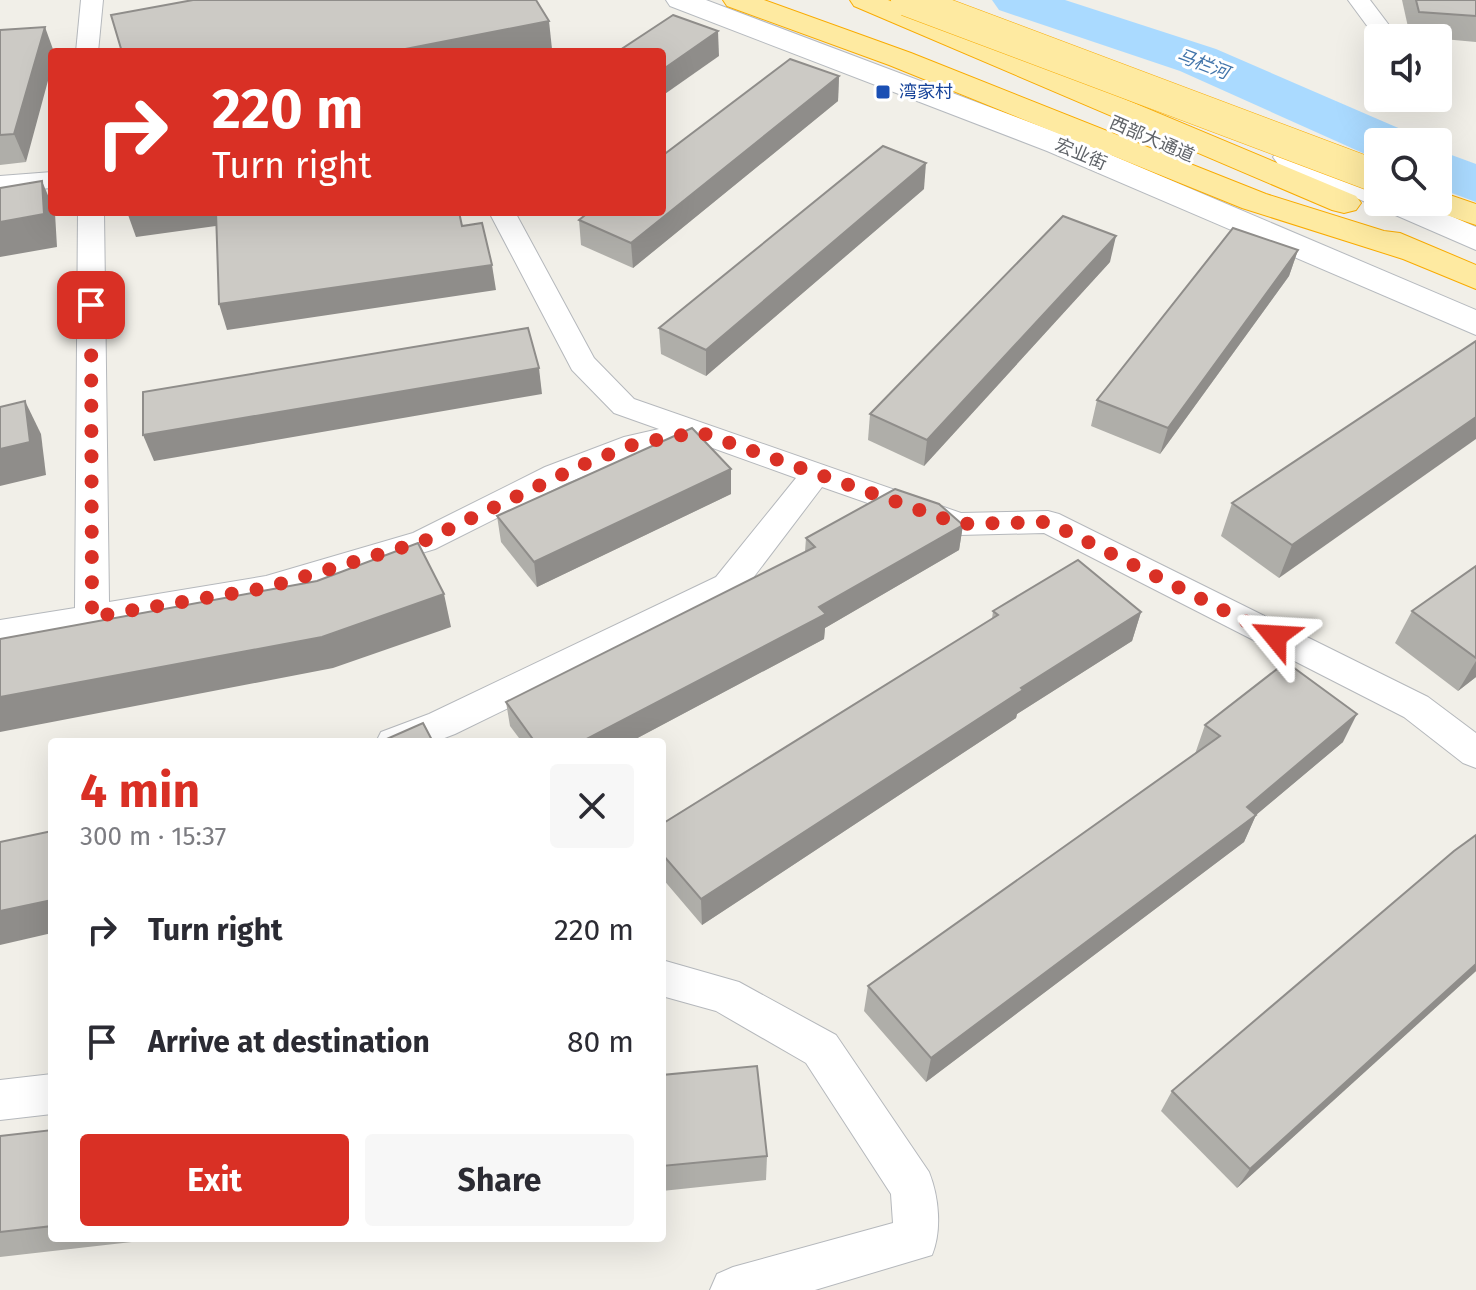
<!DOCTYPE html>
<meta charset="utf-8">
<style>
body{margin:0;font-family:"Fira Sans","Noto Sans SC",sans-serif;background:#f7f7f7;color:#2b2b33;height:100vh;display:flex;flex-direction:column;font-size:30px;white-space:nowrap}
*{box-sizing:border-box;margin:0}
p{font-size:26px;color:#7c7c81}
.icon{flex:none;width:44px;height:44px;fill:none;stroke:currentColor;stroke-width:2;stroke-linecap:round;stroke-linejoin:round}
.map{position:relative;flex:1;overflow:hidden}
.side{position:absolute;left:48px;top:738px;width:618px;height:504px;display:flex;flex-direction:column;background:#fff;border-radius:8px;box-shadow:0 8px 32px #0002}
.side>*{flex:none}
.hud{position:absolute;left:48px;top:48px;width:618px;height:168px;border-radius:8px;box-shadow:0 8px 32px #0002;background:#d93025;color:#fff;overflow:hidden}
.tools{position:absolute;left:1364px;top:24px;display:grid;gap:16px}
.tools a{display:grid;place-items:center;width:88px;height:88px;border-radius:8px;background:#fff;box-shadow:0 8px 32px #0002;font-size:40px}
.pin{position:absolute;display:grid;place-items:center;width:68px;height:68px;color:#fff;margin:-34px;border-radius:16px;box-shadow:0 4px 12px #0006}
.me{position:absolute;width:88px;margin:-44px;rotate:297deg;stroke-linejoin:round;filter:drop-shadow(0 0 6px #0008)}
.turn{display:flex;align-items:center;gap:28px;height:168px;padding:0 32px;font-size:36px}
.turn .icon{width:104px;height:104px;stroke-width:2.5}
.turn b{display:block;font-size:56px;line-height:68px}
.round{display:grid;place-items:center;flex:none;width:84px;height:84px;border-radius:8px;background:#f7f7f7}
.headline{display:flex;align-items:center;justify-content:space-between;height:136px;padding:0 32px}
h1{font-size:48px;font-weight:700;line-height:60px;color:#d93025}
.button{display:flex;gap:16px;margin-top:auto;padding:16px 32px}
.button a{flex:1;height:92px;border-radius:8px;background:#d93025;color:#fff;font-size:32px;font-weight:700;line-height:92px;text-align:center}
.button a+a{background:#f7f7f7;color:#2b2b33}
ul{padding:0;list-style:none}
li{display:flex;align-items:center;gap:24px;height:112px;padding:0 32px}
li div{flex:1}
li b{display:block;font-size:30px}
li em{font-style:normal}
.map>svg:first-child{display:block}
.lines{fill:none;stroke-linecap:round;stroke-linejoin:round}
.river{fill:#aadaff;fill-rule:evenodd}
.minor-casing{stroke:#b5b8bc;stroke-width:2}
.secondary-casing{stroke:#b6babf;stroke-width:2}
.trunk-casing{stroke:#f9ab00;stroke-width:2}
.minor{fill:#fff;fill-rule:evenodd}
.secondary{fill:#fff;fill-rule:evenodd}
.trunk{fill:#feeaa1;fill-rule:evenodd}
.trunk-bridge-casing{stroke:#f9ab00;stroke-width:33;stroke-linecap:butt}
.trunk-bridge{stroke:#feeaa1;stroke-width:32}
.wall{fill:#afaea9}
.shaded-wall{fill:#8f8d8a}
.building{fill:#cccac5;stroke:#8f8d8a;stroke-width:2}
.route{stroke:#d93025;stroke-width:14;stroke-dasharray:0 25.2}
.transit-dot{fill:#1a4fb4;stroke:#fff;stroke-width:3}
.labels{text-anchor:middle;stroke-width:6;stroke-linejoin:round;paint-order:stroke}
.far-water-label{font-size:18px;font-style:italic;fill:#4174aa;stroke:#fff}
.far-transit-label{font-size:18px;fill:#164399;stroke:#fff;text-anchor:start}
.far-street-label{font-size:18px;fill:#5f6368;stroke:#fff}
</style>
<div class="map">
<svg width="1476" height="1290" viewBox="0 0 1476 1290">
<rect width="100%" height="100%" fill="#f1efe8"/>
<g class="lines">
<g class="river">
<polygon points="992,0 1065,0 1216,49 1403,130 1411,142 1378,142 1378,157 1365,154 1180,71 999,10"/>
<polygon points="1438,150 1476,164 1476,202 1438,188"/>
</g>
<g class="minor-casing">
<g id="minor">
<polygon points="81,0 103,0 98,52 76,52"/>
<polygon points="1348,0 1370,0 1395,33 1392,38 1376,38"/>
<polygon points="52,172 52,188 0,192 0,176"/>
<polygon points="78,212 104,212 109,602 266,576 413,533 545,467 624,437 659,429 614,413 572,370 489,212 515,212 594,358 634,399 961,513 1048,511 1059,514 1428,697 1476,733 1476,768 1463,763 1404,717 1044,533 959,535 822,487 740,595 455,734 434,742 376,742 381,732 429,714 716,577 796,478 696,442 641,453 567,483 435,549 266,600 0,646 0,620 75,608"/>
<path d="M662 960 739 982 836 1035 929 1172C939 1197 942 1230 932 1255L815 1290H710L717 1274 733 1267 893 1223 891 1194 806 1063 716 1011 662 996Z"/>
<polygon points="52,1074 52,1114 0,1120 0,1080"/>
</g>
</g>
<g class="secondary-casing">
<g id="secondary">
<polygon points="666,0 706,0 1069,137 1476,310 1476,335 1047,151 670,6"/>
<polygon points="1289,147 1378,184 1378,202 1419,202 1476,227 1476,250 1278,164 1273,157 1278,150"/>
</g>
</g>
<g class="trunk-casing">
<g id="trunk">
<polygon points="723,0 764,0 911,53 1266,194 1384,231 1400,233 1476,265 1476,289 1403,259 1242,208 889,65 727,6"/>
<polygon points="850,0 888,0 1356,196 1361,203 1356,210 1344,213 1332,210 854,6"/>
<polygon points="1438,191 1476,204 1476,225 1426,208 1422,202 1438,202"/>
</g>
</g>
<use href="#minor" class="minor"/>
<use href="#secondary" class="secondary"/>
<use href="#trunk" class="trunk"/>
<g class="trunk-bridge-casing">
<polyline id="trunk-bridge" points="907,0 1378,177"/>
</g>
<use href="#trunk-bridge" class="trunk-bridge"/>
</g>
<g class="wall">
<polygon points="1402,0 1476,0 1476,42 1410,36"/>
<polygon points="0,30 26,162 0,165"/>
<polygon points="839,76 838,101 633,268 581,245 579,220"/>
<polygon points="924,189 706,376 661,354 659,328"/>
<polygon points="1298,250 1289,276 1160,454 1091,426 1097,400"/>
<polygon points="1110,262 924,466 868,440 870,414"/>
<polygon points="1476,341 1279,578 1221,536 1232,503"/>
<polygon points="731,494 537,587 501,542 497,516"/>
<polygon points="963,525 959,550 825,628 824,639 630,742 522,742 510,726 506,702 805,552 806,538"/>
<polygon points="1476,566 1476,677 1458,691 1395,643 1412,611"/>
<polygon points="993,611 1141,612 1132,641 1017,714 1016,718 702,925 662,878 662,824 992,619"/>
<polygon points="1205,725 1343,742 1256,815 1244,842 926,1082 864,1011 868,986 1195,754"/>
<polygon points="1476,835 1476,971 1237,1188 1161,1111 1172,1091"/>
<polygon points="662,1075 767,1156 766,1180 662,1191"/>
<polygon points="52,1130 52,1238 167,1238 0,1257 0,1136"/>
</g>
<g class="shaded-wall">
<polygon points="549,21 552,49 536,52 390,52"/>
<polygon points="45,27 54,52 52,52 52,66 26,162 14,134"/>
<polygon points="718,31 719,56 662,96 662,70"/>
<polygon points="839,76 838,101 633,268 631,243"/>
<polygon points="926,163 924,189 706,376 706,350"/>
<polygon points="42,181 52,205 52,212 55,213 57,247 0,257 0,222"/>
<polygon points="127,212 219,212 223,225 136,237"/>
<polygon points="1116,236 1110,262 924,466 927,440"/>
<polygon points="1298,250 1289,276 1160,454 1168,428"/>
<polygon points="492,265 496,290 227,330 219,304"/>
<polygon points="539,368 542,394 154,461 143,435"/>
<polygon points="25,401 41,434 46,475 0,486 0,449"/>
<polygon points="1476,417 1476,439 1279,578 1292,545"/>
<polygon points="731,469 731,494 537,587 534,562"/>
<polygon points="963,525 959,550 825,628 824,639 630,742 581,742"/>
<polygon points="444,594 451,627 333,668 0,732 0,697"/>
<polygon points="1141,612 1132,641 1017,714 1016,718 702,925 701,899 1021,688"/>
<polygon points="1476,661 1476,677 1458,691"/>
<polygon points="1357,714 1343,742 1256,815 1244,842 926,1082 931,1058 1247,807"/>
<polygon points="52,900 52,933 0,945 0,911"/>
<polygon points="1476,964 1476,971 1237,1188 1250,1169"/>
</g>
<g class="building">
<polygon points="193,0 536,0 549,21 390,52 122,52 111,15"/>
<polygon points="1416,0 1476,0 1476,16 1419,12"/>
<polygon points="673,15 718,31 662,70 662,52 617,52"/>
<polygon points="45,27 14,134 0,135 0,30"/>
<polygon points="790,59 839,76 631,243 579,220 589,212 662,212 662,156"/>
<polygon points="883,146 926,163 706,350 659,328"/>
<polygon points="42,181 44,214 0,222 0,188"/>
<polygon points="216,212 459,212 462,226 482,223 492,265 219,304"/>
<polygon points="1063,216 1116,236 927,440 870,414"/>
<polygon points="1233,228 1298,250 1168,428 1097,400"/>
<polygon points="528,328 539,368 143,435 143,392"/>
<polygon points="1476,341 1476,417 1292,545 1232,503"/>
<polygon points="25,401 30,442 0,449 0,407"/>
<polygon points="692,428 731,469 534,562 497,516"/>
<polygon points="895,489 939,504 963,525 819,607 826,614 581,742 535,742 506,702 815,547 806,538"/>
<polygon points="418,543 444,594 322,637 0,697 0,639 317,581"/>
<polygon points="1078,560 1141,612 1021,688 1023,690 701,899 662,854 662,824 998,615 993,611"/>
<polygon points="1476,566 1476,658 1412,611"/>
<polygon points="1286,662 1357,714 1247,807 1256,815 931,1058 868,986 1220,736 1205,725"/>
<polygon points="423,723 433,742 380,742"/>
<polygon points="52,831 52,900 0,911 0,842"/>
<polygon points="1476,835 1476,964 1250,1169 1172,1091 1454,851"/>
<polygon points="757,1066 767,1156 662,1166 662,1075"/>
<polygon points="52,1130 52,1226 0,1232 0,1136"/>
</g>
<g class="lines">
<polyline class="route" points="91,305 92,617 266,588 424,541 582,465 635,444 699,432 959,524 1048,522 1275,636"/>
</g>
<rect class="transit-dot" x="875" y="84" width="16" height="16" rx="4"/>
<g class="labels">
<g class="far-water-label">
<text transform="translate(1203 64) rotate(21)" y="6">马栏河</text>
</g>
<g class="far-transit-label">
<text x="899" y="98">湾家村</text>
</g>
<g class="far-street-label">
<text transform="translate(1152 139) rotate(23)" y="6">西部大通道</text>
<text transform="translate(1081 154) rotate(23)" y="6">宏业街</text>
</g>
</g>
</svg>
<div class="tools">
<a><svg class="icon" aria-label="sound" viewBox="0 0 24 24"><path d="M4 9h4l5-4v14l-5-4H4zM17 9q2 3 0 6"/></svg></a>
<a><svg class="icon" aria-label="search" viewBox="0 0 24 24"><circle cx="10" cy="10" r="6"/><path d="M15 15l6 6"/></svg></a>
</div>
<div class="pin" style="left:91px;top:305px;background:#d93025"><svg class="icon" aria-label="arrive" viewBox="0 0 24 24"><path d="M6 21V4h12l-3 4 3 4H6"/></svg></div>
<svg class="me" style="left:1275px;top:636px" viewBox="-20 -20 40 40"><path d="M0-17L14 15 0 8-14 15z" fill="#d93025" stroke="#fff" stroke-width="4"/></svg>
<div class="hud">
<div class="turn"><svg class="icon" aria-label="right" viewBox="0 0 24 24"><path d="M7 20v-9h11M14 6l5 5-5 5"/></svg><div><b>220 m</b>Turn right</div></div>
</div>
<section class="side">
<div class="headline"><div><h1>4 min</h1><p>300 m · 15:37</p></div><a class="round"><svg class="icon" aria-label="close" viewBox="0 0 24 24"><path d="M6 6l12 12M18 6L6 18"/></svg></a></div>
<ul>
<li><svg class="icon" aria-label="right" viewBox="0 0 24 24"><path d="M7 20v-9h11M14 6l5 5-5 5"/></svg><div><b>Turn right</b></div><em>220 m</em></li>
<li><svg class="icon" aria-label="arrive" viewBox="0 0 24 24"><path d="M6 21V4h12l-3 4 3 4H6"/></svg><div><b>Arrive at destination</b></div><em>80 m</em></li>
</ul>
<div class="button"><a>Exit</a><a>Share</a></div>
</section>
</div>
